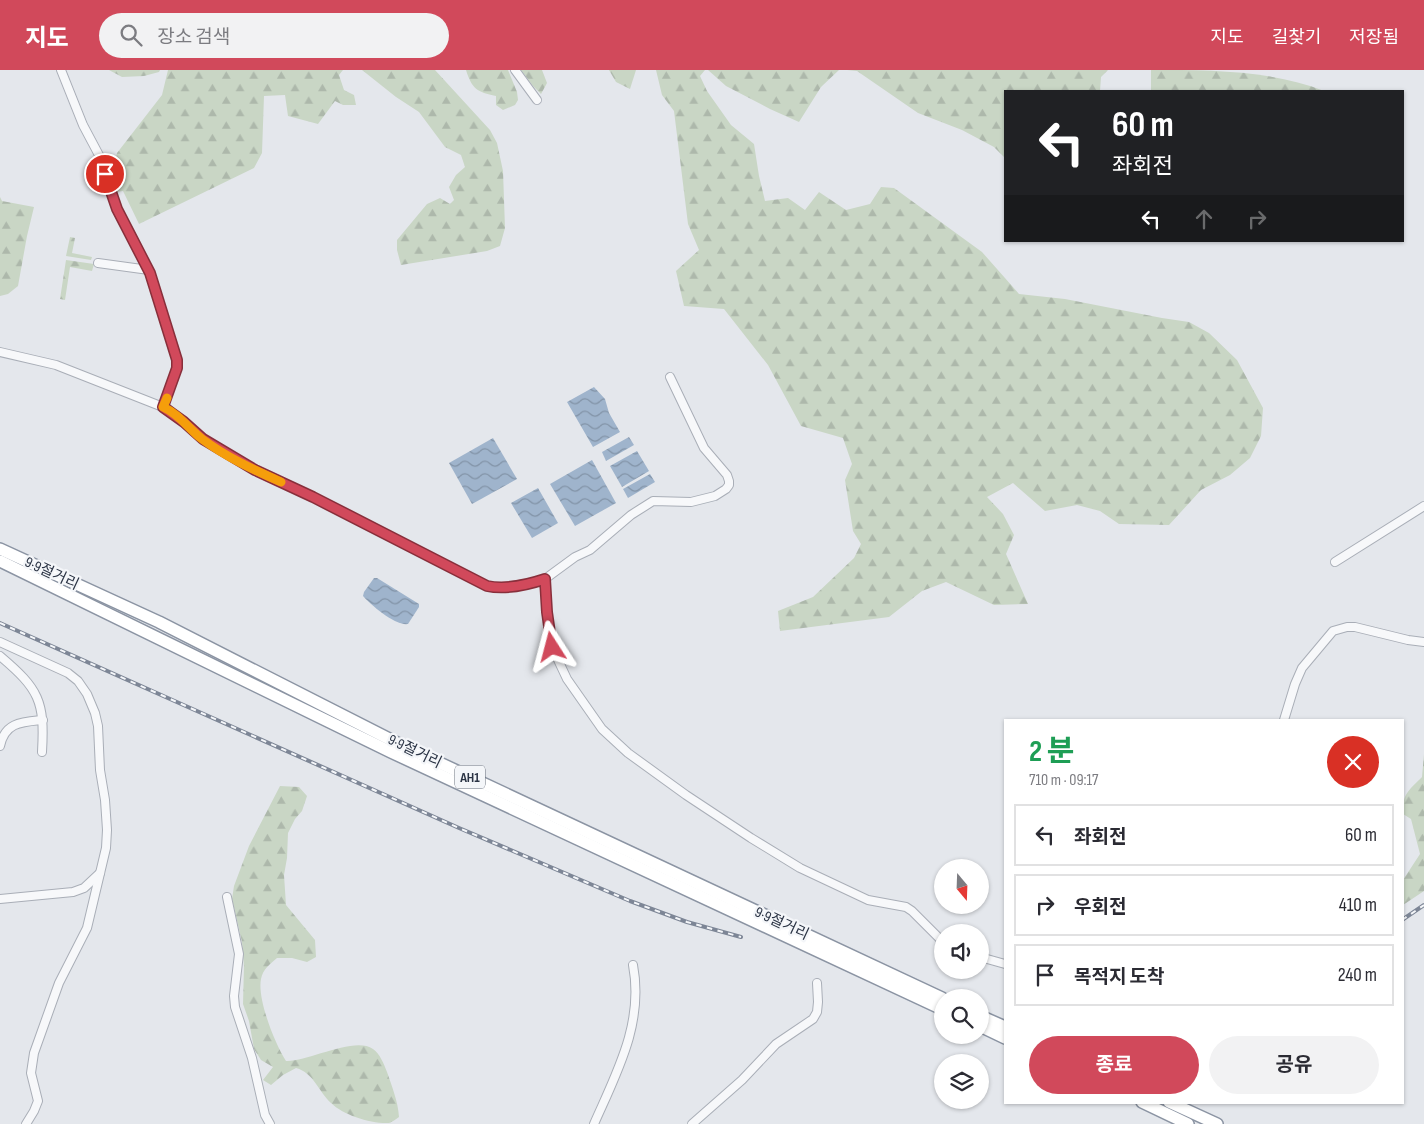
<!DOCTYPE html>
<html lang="ko">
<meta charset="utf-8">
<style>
body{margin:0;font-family:"Sofia Sans Condensed","Noto Sans KR",sans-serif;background:#f2f2f3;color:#2b2b33;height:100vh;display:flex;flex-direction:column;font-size:19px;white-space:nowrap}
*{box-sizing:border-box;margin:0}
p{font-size:16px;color:#7c7c81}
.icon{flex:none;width:28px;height:28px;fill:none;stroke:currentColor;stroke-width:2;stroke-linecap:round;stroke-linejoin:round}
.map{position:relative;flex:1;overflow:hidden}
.side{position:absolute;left:1004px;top:649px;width:400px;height:385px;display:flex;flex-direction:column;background:#fff;border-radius:0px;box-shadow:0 1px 4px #0004}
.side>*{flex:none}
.top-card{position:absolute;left:1004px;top:20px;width:400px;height:152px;border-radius:0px;box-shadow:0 1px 4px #0004;background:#202124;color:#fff;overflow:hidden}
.needle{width:32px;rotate:161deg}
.fabs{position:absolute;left:934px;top:789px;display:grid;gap:10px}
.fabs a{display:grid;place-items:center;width:55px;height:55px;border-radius:50%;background:#fff;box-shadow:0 1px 4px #0004;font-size:25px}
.pin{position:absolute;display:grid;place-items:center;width:42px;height:42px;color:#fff;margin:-21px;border:2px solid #fff;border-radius:50%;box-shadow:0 1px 5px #0007}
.me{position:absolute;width:55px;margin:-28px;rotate:351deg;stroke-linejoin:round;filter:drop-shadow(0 0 4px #0008)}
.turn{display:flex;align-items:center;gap:18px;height:105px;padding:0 25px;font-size:22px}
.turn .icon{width:65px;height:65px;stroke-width:2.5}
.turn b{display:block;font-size:35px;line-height:42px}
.lanes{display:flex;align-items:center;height:48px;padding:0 25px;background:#0003;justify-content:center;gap:25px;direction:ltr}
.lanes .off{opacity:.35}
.round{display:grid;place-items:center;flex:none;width:52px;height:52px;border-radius:26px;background:#f2f2f3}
.head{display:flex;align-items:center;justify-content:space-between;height:85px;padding:0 25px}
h1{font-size:30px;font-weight:700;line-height:38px;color:#1e9e55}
.cta{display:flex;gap:10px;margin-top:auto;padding:10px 25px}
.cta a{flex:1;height:58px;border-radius:30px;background:#d1495b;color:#fff;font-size:20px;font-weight:700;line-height:58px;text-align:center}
.cta a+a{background:#f2f2f3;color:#2b2b33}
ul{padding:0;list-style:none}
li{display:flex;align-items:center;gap:15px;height:62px;margin:0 10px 8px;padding:0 15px;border:2px solid #e1e1e2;border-radius:0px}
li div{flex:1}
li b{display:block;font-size:19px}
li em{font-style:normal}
header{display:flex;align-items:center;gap:30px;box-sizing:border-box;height:70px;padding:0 25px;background:#d1495b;color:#fff}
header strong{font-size:24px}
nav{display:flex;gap:28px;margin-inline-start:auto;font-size:18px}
.search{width:350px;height:45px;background:#f2f2f3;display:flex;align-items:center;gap:12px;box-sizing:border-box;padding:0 18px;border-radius:28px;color:#7c7c81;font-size:19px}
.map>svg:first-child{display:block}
.forest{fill:url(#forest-firs)}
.water{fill:url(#water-waves)}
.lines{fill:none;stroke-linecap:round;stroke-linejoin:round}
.minor-casing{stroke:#a9aeb7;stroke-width:10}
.highway-casing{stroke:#8b94a3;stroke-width:14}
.minor{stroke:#f7f8fa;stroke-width:8}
.highway{stroke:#fff;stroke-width:11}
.rail-casing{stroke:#7d8696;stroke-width:4}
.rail{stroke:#f4f6f9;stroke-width:2;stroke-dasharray:5.5;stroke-linecap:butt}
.route-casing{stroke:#882f3b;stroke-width:12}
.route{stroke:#d1495b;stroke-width:9}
.slow{stroke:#f59e0b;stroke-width:9}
.labels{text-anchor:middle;stroke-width:4.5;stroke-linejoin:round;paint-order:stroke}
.shield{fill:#f4f6f9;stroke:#676e7b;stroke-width:1}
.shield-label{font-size:14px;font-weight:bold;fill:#2b3445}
.street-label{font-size:15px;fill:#2b3445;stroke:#f4f6f9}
</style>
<header>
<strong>지도</strong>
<div class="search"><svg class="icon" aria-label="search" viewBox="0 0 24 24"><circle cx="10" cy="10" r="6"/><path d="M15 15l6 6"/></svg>장소 검색</div>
<nav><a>지도</a><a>길찾기</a><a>저장됨</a></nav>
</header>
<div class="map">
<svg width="1424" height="1054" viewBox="0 0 1424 1054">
<defs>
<pattern id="forest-firs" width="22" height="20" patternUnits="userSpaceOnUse" patternTransform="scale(1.25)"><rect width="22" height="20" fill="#c9d6c5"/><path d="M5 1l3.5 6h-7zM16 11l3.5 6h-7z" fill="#adb8ab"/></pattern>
<pattern id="water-waves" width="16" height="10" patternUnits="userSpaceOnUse" patternTransform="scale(1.25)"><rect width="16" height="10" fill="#9fb4cc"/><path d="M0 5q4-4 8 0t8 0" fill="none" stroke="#8293a7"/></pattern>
</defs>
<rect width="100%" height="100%" fill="#e4e7ec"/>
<g class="forest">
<polygon points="109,0 160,0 159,2 144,6 122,7"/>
<polygon points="168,0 343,0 339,5 344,20 354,25 356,35 343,35 335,31 318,54 288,46 285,25 264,26 262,83 254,98 139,154 123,121 116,122 113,99 117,83 162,25"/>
<polygon points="362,0 435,0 490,60 497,73 503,101 505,158 500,176 487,181 401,195 397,180 397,170 427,134 440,128 450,134 454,130 449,117 456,105 465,97 461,85 445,77 419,42 396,27"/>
<path d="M466 0H508L517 22 518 30 515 35 503 40 496 35V26C477 22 472 19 466 0Z"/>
<polygon points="521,0 542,0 547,13 541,24 533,16"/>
<polygon points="609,0 636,0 630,19 616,12"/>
<polygon points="656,0 705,0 700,6 707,21 731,55 754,74 759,106 765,131 788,128 805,140 819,122 846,140 870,134 881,117 894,118 982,182 1019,224 1065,229 1162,248 1189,252 1209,263 1237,290 1263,338 1261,366 1250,388 1230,405 1201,420 1169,455 1119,454 1100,441 1077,435 1045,441 1013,413 987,427 1003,444 1014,465 1006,484 1028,534 994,535 946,512 922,521 889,547 780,561 778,541 813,527 854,488 861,474 853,461 845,410 852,394 843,368 801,356 768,295 724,239 684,236 676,201 699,180 688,154 674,41 662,25"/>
<polygon points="708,0 839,0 821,17 799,52 770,39 726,16"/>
<polygon points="847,0 1108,0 1101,7 1100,21 1005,21 1005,88 994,77 962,60 918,43 857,1"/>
<path d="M1151 0C1208 0 1272 0 1324 21H1151Z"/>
<polygon points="0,127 2,131 34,137 27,166 18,216 8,224 0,226"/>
<polygon points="70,167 75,168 72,183 92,187 91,190 66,186"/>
<polygon points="66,190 94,194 92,201 70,197 65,230 60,229"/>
<path d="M1424 684V821L1403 835V810L1420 784 1411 749 1403 744C1402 724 1409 720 1422 707Z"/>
<path d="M280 716 299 717 307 726 302 741 295 749 288 763 287 788 284 805 286 835 315 870 316 887 307 892 292 888H277C270 894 263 899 261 909 257 929 275 974 286 991 308 992 354 966 373 979 380 984 384 994 387 1002 392 1017 398 1031 399 1047 396 1049 392 1052 389 1053 371 1054 343 1045 331 1033 318 1021 314 1003 296 998L283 1005 271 1015 263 1010 273 997 261 990 254 979 249 951 243 934 244 896 242 872 232 829 234 816 249 776Z"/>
</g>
<g class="water">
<polygon points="594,317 605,329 609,343 620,362 593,377 567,332"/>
<polygon points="629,367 634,375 606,391 602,382"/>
<polygon points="493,368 517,409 472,434 449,393"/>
<polygon points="637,381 649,401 622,417 610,396"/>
<polygon points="592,390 616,433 575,456 550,414"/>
<polygon points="650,404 655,412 628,428 623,419"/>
<polygon points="538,418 558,453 532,468 511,433"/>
<path d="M374 508H377L419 534V537L408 554C395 556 371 535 363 526L364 522Z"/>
</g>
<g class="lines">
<g class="minor-casing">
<g id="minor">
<polyline points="61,0 83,55 100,87 117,139 150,203 177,289 177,298 163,337"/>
<polyline points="515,0 537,30"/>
<polyline points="98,193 149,200"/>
<polyline points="0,282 56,295 168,339 203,369 255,400 299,420 487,516 498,518 532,513 545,509 575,487 590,480 631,445 653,431 691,432 715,426 726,419 729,415 729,411 727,405 704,378 670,307"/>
<polyline points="1335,492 1424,436"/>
<polyline points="545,509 547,542 552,577 567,609 602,659 628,683 686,725 751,768 800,798 868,830 906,837 912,841 942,871"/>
<polyline points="0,572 68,603 78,611 87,624 95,643 98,656 100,700 105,730 107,760 106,778 87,858 59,913 34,983 31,1003 38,1031 34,1041 26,1054"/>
<path d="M0 586C39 619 45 631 42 682"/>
<polyline points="1284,650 1295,614 1302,598 1333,561 1347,557 1355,557 1408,570 1424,572"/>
<path d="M0 676C5 652 22 652 43 650"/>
<polyline points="227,827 239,884 234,926 235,937 252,988 265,1045 270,1054"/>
<polyline points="0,829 73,822 84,818 100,803"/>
<polyline points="980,887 1005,894"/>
<path d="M594 1054C617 1002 644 953 633 895"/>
<polyline points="692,1054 742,1010 776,974 813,949 817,942 818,932 817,913"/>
</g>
</g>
<g class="highway-casing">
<g id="highway">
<polyline points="0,479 159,552 399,674 942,928"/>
<polyline points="0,491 391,682 942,939"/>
<polyline points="980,946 1005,957"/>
<polyline points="980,956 1005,968"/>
<polyline points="1142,1032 1188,1054"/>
<polyline points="1169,1032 1217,1054"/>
</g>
</g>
<use href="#minor" class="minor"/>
<use href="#highway" class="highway"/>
<g class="rail-casing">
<g id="rail">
<polyline points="0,553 459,758 630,831 687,852 741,867"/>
<polyline points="1402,850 1424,835"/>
</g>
</g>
<use href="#rail" class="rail"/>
</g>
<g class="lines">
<g class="route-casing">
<path id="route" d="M105 104 117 139 150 203 177 290V298L163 337 184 352 203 369 255 400 313 427 487 516C506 520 527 515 545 509L547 542 552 577"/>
</g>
<use href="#route" class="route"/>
<path class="slow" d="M167 328 163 337C179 344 189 359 202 369 226 387 254 400 281 412"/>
</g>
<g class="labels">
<rect class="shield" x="455" y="695.5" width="30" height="23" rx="4"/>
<g class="shield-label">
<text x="470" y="712">AH1</text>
</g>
<g class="street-label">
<text transform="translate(52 503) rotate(25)" y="5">9·9절거리</text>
<text transform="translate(415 681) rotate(26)" y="5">9·9절거리</text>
<text transform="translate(782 853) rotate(25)" y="5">9·9절거리</text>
</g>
</g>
</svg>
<div class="fabs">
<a><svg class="needle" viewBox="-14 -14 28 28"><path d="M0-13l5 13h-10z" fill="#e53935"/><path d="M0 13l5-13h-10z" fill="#7c7c81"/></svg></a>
<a><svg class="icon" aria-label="sound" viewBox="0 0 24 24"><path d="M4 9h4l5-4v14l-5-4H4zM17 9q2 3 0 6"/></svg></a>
<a><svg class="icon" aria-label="search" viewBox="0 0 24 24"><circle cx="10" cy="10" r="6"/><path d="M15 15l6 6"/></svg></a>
<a><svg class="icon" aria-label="layers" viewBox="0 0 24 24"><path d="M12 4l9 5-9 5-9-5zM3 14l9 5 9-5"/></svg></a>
</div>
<div class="pin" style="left:105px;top:104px;background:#d93025"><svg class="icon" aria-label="arrive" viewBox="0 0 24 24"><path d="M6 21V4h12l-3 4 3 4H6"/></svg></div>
<svg class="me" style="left:552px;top:577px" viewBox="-20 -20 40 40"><path d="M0-17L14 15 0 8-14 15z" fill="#d1495b" stroke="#fff" stroke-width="4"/></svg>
<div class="top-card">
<div class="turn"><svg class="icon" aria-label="left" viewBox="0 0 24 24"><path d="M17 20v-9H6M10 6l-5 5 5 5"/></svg><div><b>60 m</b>좌회전</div></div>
<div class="lanes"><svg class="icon" aria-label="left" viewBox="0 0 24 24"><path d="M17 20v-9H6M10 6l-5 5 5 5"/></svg><svg class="icon off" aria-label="ahead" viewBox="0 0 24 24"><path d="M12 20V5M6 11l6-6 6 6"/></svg><svg class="icon off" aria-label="right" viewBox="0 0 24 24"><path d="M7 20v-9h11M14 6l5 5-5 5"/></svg></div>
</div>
<section class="side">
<div class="head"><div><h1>2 분</h1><p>710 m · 09:17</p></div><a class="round" style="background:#d93025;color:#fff"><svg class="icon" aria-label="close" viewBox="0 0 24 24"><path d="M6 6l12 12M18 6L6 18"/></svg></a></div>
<ul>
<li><svg class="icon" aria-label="left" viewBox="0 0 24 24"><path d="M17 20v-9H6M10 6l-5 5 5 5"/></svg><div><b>좌회전</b></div><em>60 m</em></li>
<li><svg class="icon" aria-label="right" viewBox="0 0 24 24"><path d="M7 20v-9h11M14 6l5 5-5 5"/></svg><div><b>우회전</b></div><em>410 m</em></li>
<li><svg class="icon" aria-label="arrive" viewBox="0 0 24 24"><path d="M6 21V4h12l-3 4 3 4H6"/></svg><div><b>목적지 도착</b></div><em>240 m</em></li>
</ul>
<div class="cta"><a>종료</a><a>공유</a></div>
</section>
</div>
